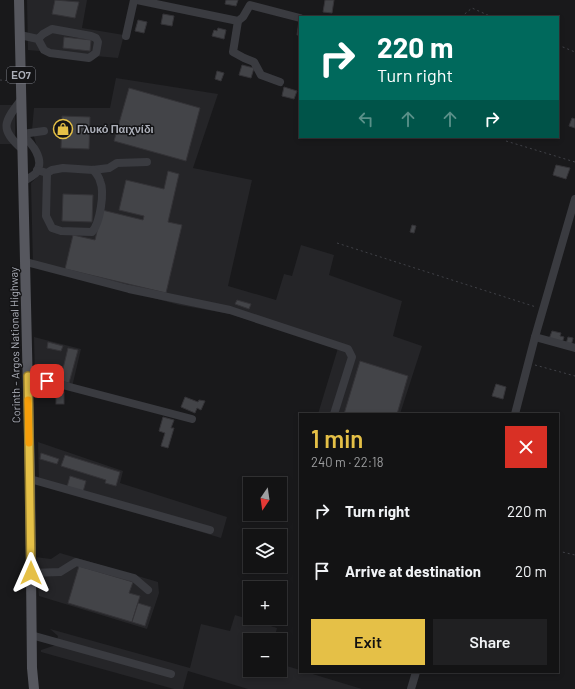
<!DOCTYPE html>
<meta charset="utf-8">
<style>
body{margin:0;font-family:Barlow,sans-serif;background:#202022;color:#f1f3f6;height:100vh;display:flex;flex-direction:column;font-size:15px;white-space:nowrap}
*{box-sizing:border-box;margin:0}
p{font-size:13px;color:#9d9ea0}
.icon{flex:none;width:22px;height:22px;fill:none;stroke:currentColor;stroke-width:2;stroke-linecap:round;stroke-linejoin:round}
.map{position:relative;flex:1;overflow:hidden}
.panel{position:absolute;left:299px;top:413px;width:260px;height:260px;display:flex;flex-direction:column;background:#131314;border-radius:0px;box-shadow:0 2px 6px #0003,0 0 0 1px #323234}
.panel>*{flex:none}
.hud{position:absolute;left:299px;top:16px;width:260px;height:122px;border-radius:0px;box-shadow:0 2px 6px #0003,0 0 0 1px #323234;background:#00695c;color:#fff;overflow:hidden}
.needle{width:26px;rotate:193deg}
.fabs{position:absolute;left:243px;top:477px;display:grid;gap:8px}
.fabs a{display:grid;place-items:center;width:44px;height:44px;border-radius:0px;background:#131314;box-shadow:0 2px 6px #0003,0 0 0 1px #323234;font-size:20px}
.pin{position:absolute;display:grid;place-items:center;width:34px;height:34px;color:#fff;margin:-17px;border-radius:8px;box-shadow:0 2px 6px #0006}
.me{position:absolute;width:44px;margin:-22px;rotate:0deg;stroke-linejoin:round;filter:drop-shadow(0 0 3px #0008)}
.turn{display:flex;align-items:center;gap:14px;height:84px;padding:0 12px;font-size:18px}
.turn .icon{width:52px;height:52px;stroke-width:2.5}
.turn b{display:block;font-size:28px;line-height:34px}
.lanes{display:flex;align-items:center;height:38px;padding:0 12px;background:#0003;justify-content:center;gap:20px;direction:ltr}
.lanes .off{opacity:.35}
.round{display:grid;place-items:center;flex:none;width:42px;height:42px;border-radius:0px;background:#202022}
.headline{display:flex;align-items:center;justify-content:space-between;height:68px;padding:0 12px}
h1{font-size:24px;font-weight:600;line-height:30px;color:#e5c047}
.primary-button{display:flex;gap:8px;margin-top:auto;padding:8px 12px}
.primary-button a{flex:1;height:46px;border-radius:0px;background:#e5c047;color:#111;font-size:16px;font-weight:600;line-height:46px;text-align:center}
.primary-button a+a{background:#202022;color:#f1f3f6}
ul{padding:0;list-style:none}
li{display:flex;align-items:center;gap:12px;height:60px;padding:0 12px}
li div{flex:1}
li b{display:block;font-size:15px}
li em{font-style:normal}
.map>svg:first-child{display:block}
.built{fill:#252528}
.building{fill:#434448;stroke:#343337}
.lines{fill:none;stroke-linecap:round;stroke-linejoin:round}
.path{stroke:#404147;stroke-width:1;stroke-dasharray:2 3;stroke-linecap:butt}
.minor{stroke:#3a3b40;stroke-width:8}
.major{stroke:#56575e;stroke-width:10}
.route-casing{stroke:#957d2e;stroke-width:10}
.route{stroke:#e5c047;stroke-width:7}
.slow{stroke:#f59e0b;stroke-width:7}
.labels{text-anchor:middle;stroke-width:3;stroke-linejoin:round;paint-order:stroke}
.shield{fill:#141416;stroke:#7e8088;stroke-width:1}
.shield-label{font-size:10px;font-weight:bold;fill:#acafb9}
.poi-label{font-size:11px;font-weight:bold;fill:#acafb9;stroke:#141416;text-anchor:start}
.street-label{font-size:11px;fill:#acafb9;stroke:#141416}
</style>
<div class="map">
<svg width="575" height="689" viewBox="0 0 575 689">
<rect width="100%" height="100%" fill="#19191b"/>
<g class="built">
<polygon points="27,0 87,0 82,28 124,35 118,58 28,50"/>
<polygon points="116,78 218,94 193,168 252,180 228,286 276,300 284,274 292,276 301,245 334,255 329,275 402,301 393,336 422,346 400,414 318,414 338,348 230,314 179,305 33,265 31,183 38,176 43,167 32,130 34,108 110,108"/>
<rect x="0" y="105" width="15" height="39"/>
<polygon points="34,337 81,349 72,387 35,378"/>
<polygon points="38,442 123,471 120,483 227,517 221,538 39,483"/>
<polygon points="60,553 158,582 159,593 147,629 39,596 35,557 51,559"/>
<polygon points="235,615 277,628 274,640 250,640 250,670 280,670 280,664 300,670 300,672 306,672 362,689 248,689 188,671 183,689 174,689 41,652 41,650 56,645 58,636 50,629 190,668 201,624 230,631"/>
</g>
<g class="building">
<polygon points="55,0 79,2 75,18 52,14"/>
<polygon points="226,0 238,0 236,6 225,4"/>
<polygon points="325,0 334,0 332,13 323,12"/>
<polygon points="163,14 174,16 172,26 161,24"/>
<polygon points="138,20 147,22 144,33 135,31"/>
<polygon points="299,20 300,20 300,35 297,35"/>
<polygon points="218,28 226,30 224,39 212,36 214,30 217,31"/>
<polygon points="64,37 91,40 90,51 63,48"/>
<polygon points="242,65 254,68 251,78 239,75"/>
<polygon points="217,71 224,73 221,81 215,79"/>
<polygon points="284,87 297,91 294,99 282,96"/>
<polygon points="129,88 200,108 186,161 114,141"/>
<polygon points="62,116 90,117 89,149 61,148"/>
<polygon points="572,118 575,119 575,128 569,126"/>
<polygon points="556,165 570,168 566,179 553,175"/>
<polygon points="168,171 179,174 168,222 182,225 166,293 65,269 73,235 95,240 102,210 143,220 144,216 119,210 126,180 164,189"/>
<polygon points="63,194 93,195 92,222 62,221"/>
<polygon points="412,225 416,226 414,233 410,232"/>
<polygon points="237,300 251,304 249,309 235,304"/>
<polygon points="552,331 561,333 560,336 564,337 562,343 549,339"/>
<polygon points="568,337 573,338 571,346 566,344"/>
<polygon points="48,342 63,346 61,351 47,348"/>
<polygon points="68,348 78,350 69,383 60,381"/>
<polygon points="360,361 408,376 397,414 344,414"/>
<polygon points="496,384 506,387 503,399 492,396"/>
<rect x="56" y="392" width="8" height="12"/>
<polygon points="185,397 198,402 199,400 205,401 201,410 197,408 195,413 181,407"/>
<polygon points="163,417 174,420 171,428 174,428 168,448 161,446 165,433 159,431"/>
<polygon points="41,453 59,459 57,464 40,459"/>
<polygon points="65,455 120,472 116,486 105,483 106,480 61,466"/>
<polygon points="70,476 86,481 83,492 67,487"/>
<polygon points="79,566 133,582 129,593 140,596 132,622 68,603"/>
<polygon points="138,603 151,607 145,626 132,622"/>
</g>
<g class="lines">
<g class="path">
<polyline points="461,17 472,8 492,17"/>
<polyline points="558,45 575,52"/>
<polyline points="0,80 12,81"/>
<polyline points="506,141 575,162"/>
<polyline points="337,243 536,307"/>
<polyline points="535,365 575,376"/>
<polyline points="558,551 575,555"/>
</g>
<g class="minor">
<polyline points="137,0 238,21 243,17 250,5 300,18"/>
<polyline points="238,21 233,52 244,58 254,62 261,75 280,82"/>
<polyline points="20,35 38,39 44,50 50,53 89,58 96,53 98,42 96,38 91,36 52,29 43,34 38,39"/>
<polyline points="126,36 134,0"/>
<path d="M21 100C3 123 0 129 22 149"/>
<path d="M22 134C31 143 46 159 36 173 33 176 27 179 23 182"/>
<polyline points="22,134 44,131"/>
<polyline points="37,170 47,173 52,170 63,168 93,170 109,168 117,163 147,162"/>
<path d="M47 173 46 216 52 228 61 231 92 232C100 223 105 192 100 181 99 177 96 173 93 170"/>
<polyline points="26,262 129,289 230,310 348,349 352,357 334,414"/>
<polyline points="535,337 575,348"/>
<polyline points="28,376 192,419"/>
<polyline points="515,414 535,337 575,199"/>
<polyline points="30,479 210,530"/>
<polyline points="31,573 60,572 76,562 134,578 148,590"/>
<polyline points="31,635 171,674"/>
<polyline points="411,689 416,672"/>
</g>
<polyline class="major" points="19,0 30,479 32,668 34,689"/>
</g>
<g class="lines">
<g class="route-casing">
<polyline id="route" points="31,573 28,376 47,381"/>
</g>
<use href="#route" class="route"/>
<polyline class="slow" points="28,400 29,443"/>
</g>
<defs>
<g id="shop-ring" transform="scale(1)"><circle r="9.5" fill="#141416" stroke="#e5c047" stroke-width="1.5"/><path d="M-5-2.5h2.3a2.7 3.5 0 0 1 5.4 0H5L5.5 6h-11ZM-1.5-2.5h3a1.5 2.3 0 0 0-3 0Z" fill="#e5c047"/></g>
</defs>
<g fill-rule="evenodd">
<use href="#shop-ring" x="63" y="129"/>
</g>
<g class="labels">
<rect class="shield" x="7" y="67" width="28" height="16" rx="3"/>
<g class="shield-label">
<text x="21" y="79">ΕΟ7</text>
</g>
<g class="poi-label">
<text x="77" y="133">Γλυκό Παιχνίδι</text>
</g>
<g class="street-label">
<text transform="translate(15 345) rotate(-91)" y="4">Corinth - Argos National Highway</text>
</g>
</g>
</svg>
<div class="fabs">
<a><svg class="needle" viewBox="-14 -14 28 28"><path d="M0-13l5 13h-10z" fill="#e53935"/><path d="M0 13l5-13h-10z" fill="#9d9ea0"/></svg></a>
<a><svg class="icon" aria-label="layers" viewBox="0 0 24 24"><path d="M12 4l9 5-9 5-9-5zM3 14l9 5 9-5"/></svg></a>
<a>+</a>
<a>−</a>
</div>
<div class="pin" style="left:47px;top:381px;background:#d93025"><svg class="icon" aria-label="arrive" viewBox="0 0 24 24"><path d="M6 21V4h12l-3 4 3 4H6"/></svg></div>
<svg class="me" style="left:31px;top:573px" viewBox="-20 -20 40 40"><path d="M0-17L14 15 0 8-14 15z" fill="#e5c047" stroke="#fff" stroke-width="4"/></svg>
<div class="hud">
<div class="turn"><svg class="icon" aria-label="right" viewBox="0 0 24 24"><path d="M7 20v-9h11M14 6l5 5-5 5"/></svg><div><b>220 m</b>Turn right</div></div>
<div class="lanes"><svg class="icon off" aria-label="left" viewBox="0 0 24 24"><path d="M17 20v-9H6M10 6l-5 5 5 5"/></svg><svg class="icon off" aria-label="ahead" viewBox="0 0 24 24"><path d="M12 20V5M6 11l6-6 6 6"/></svg><svg class="icon off" aria-label="ahead" viewBox="0 0 24 24"><path d="M12 20V5M6 11l6-6 6 6"/></svg><svg class="icon" aria-label="right" viewBox="0 0 24 24"><path d="M7 20v-9h11M14 6l5 5-5 5"/></svg></div>
</div>
<section class="panel">
<div class="headline"><div><h1>1 min</h1><p>240 m · 22:18</p></div><a class="round" style="background:#d93025;color:#fff"><svg class="icon" aria-label="close" viewBox="0 0 24 24"><path d="M6 6l12 12M18 6L6 18"/></svg></a></div>
<ul>
<li><svg class="icon" aria-label="right" viewBox="0 0 24 24"><path d="M7 20v-9h11M14 6l5 5-5 5"/></svg><div><b>Turn right</b></div><em>220 m</em></li>
<li><svg class="icon" aria-label="arrive" viewBox="0 0 24 24"><path d="M6 21V4h12l-3 4 3 4H6"/></svg><div><b>Arrive at destination</b></div><em>20 m</em></li>
</ul>
<div class="primary-button"><a>Exit</a><a>Share</a></div>
</section>
</div>
